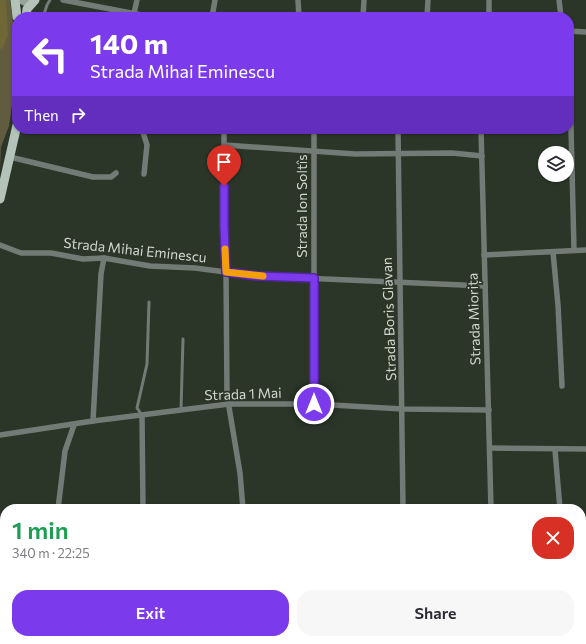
<!DOCTYPE html>
<meta charset="utf-8">
<style>
body{margin:0;font-family:Commissioner,sans-serif;background:#f7f7f7;color:#2b2b33;height:100vh;display:flex;flex-direction:column;font-size:15px;white-space:nowrap}
*{box-sizing:border-box;margin:0}
p{font-size:13px;color:#7c7c81}
.icon{flex:none;width:22px;height:22px;fill:none;stroke:currentColor;stroke-width:2;stroke-linecap:round;stroke-linejoin:round}
.map{position:relative;flex:1;overflow:hidden}
.panel{position:absolute;left:0px;top:504px;width:586px;height:140px;display:flex;flex-direction:column;background:#fff;border-radius:16px 16px 0 0;box-shadow:0 1px 3px #0004}
.panel>*{flex:none}
.banner{position:absolute;left:12px;top:12px;width:562px;height:122px;border-radius:16px;box-shadow:0 1px 3px #0004;background:#7c3aed;color:#fff;overflow:hidden}
.buttons{position:absolute;left:538px;top:146px;display:grid;gap:8px}
.buttons a{display:grid;place-items:center;width:36px;height:36px;border-radius:50%;background:#fff;box-shadow:0 1px 3px #0004;font-size:20px}
.pin{position:absolute;display:grid;place-items:center;width:34px;height:34px;color:#fff;margin:-41px -17px;border-radius:50% 50% 50% 0;rotate:-45deg;box-shadow:0 0 4px #0007}
.pin .icon{rotate:45deg}
.me{position:absolute;width:44px;margin:-22px;rotate:0deg;stroke-linejoin:round;filter:drop-shadow(0 0 3px #0008)}
.turn{display:flex;align-items:center;gap:14px;height:84px;padding:0 12px;font-size:18px}
.turn .icon{width:52px;height:52px;stroke-width:2.5}
.turn b{display:block;font-size:28px;line-height:34px}
.then{display:flex;align-items:center;height:38px;padding:0 12px;background:#0003;gap:8px;font-size:15px}
.round{display:grid;place-items:center;flex:none;width:42px;height:42px;border-radius:16px;background:#f7f7f7}
.head{display:flex;align-items:center;justify-content:space-between;height:68px;padding:0 12px}
h1{font-size:24px;font-weight:600;line-height:30px;color:#1e9e55}
.cta{display:flex;gap:8px;margin-top:auto;padding:8px 12px}
.cta a{flex:1;height:46px;border-radius:16px;background:#7c3aed;color:#fff;font-size:16px;font-weight:600;line-height:46px;text-align:center}
.cta a+a{background:#f7f7f7;color:#2b2b33}
.map>svg:first-child{display:block}
.green{fill:#615c3f}
.forest{fill:#6f6735}
.lines{fill:none;stroke-linecap:round;stroke-linejoin:round}
.service{stroke:#737b76;stroke-width:3}
.minor{stroke:#737b76;stroke-width:5.5}
.secondary{stroke:#97a49c;stroke-width:8}
.primary{stroke:#b3c3b9;stroke-width:9}
.route-casing{stroke:#51269a;stroke-width:10}
.route{stroke:#7c3aed;stroke-width:7}
.slow{stroke:#f59e0b;stroke-width:7}
.labels{text-anchor:middle;stroke-width:3.5;stroke-linejoin:round;paint-order:stroke}
.street-label{font-size:14px;fill:#d0d7ce;stroke:#2b3528}
</style>
<div class="map">
<svg width="586" height="644" viewBox="0 0 586 644">
<rect width="100%" height="100%" fill="#2b3528"/>
<polygon class="green" points="0,0 10,0 16,45 16,77 9,126 1,147 0,169"/>
<polygon class="forest" points="0,0 6,0 8,35 2,50 0,48"/>
<g class="lines">
<g class="service">
<polyline points="43,17 47,5 50,0"/>
<polyline points="181,410 183,339"/>
<polyline points="142,415 137,408 147,364 149,302"/>
</g>
<g class="minor">
<polyline points="63,0 147,16 165,17"/>
<polyline points="298,0 299,17"/>
<polyline points="489,0 489,17"/>
<polyline points="559,0 561,17"/>
<polyline points="134,13 137,0"/>
<polyline points="212,17 215,0"/>
<polyline points="363,17 364,0"/>
<polyline points="427,17 428,0"/>
<polyline points="569,31 586,32"/>
<polyline points="569,46 574,250"/>
<polyline points="142,129 147,145 144,174"/>
<polyline points="224,129 224,226 226,272 227,395 240,473 243,509"/>
<polyline points="314,129 314,404"/>
<polyline points="398,129 403,509"/>
<polyline points="481,129 491,509"/>
<polyline points="225,145 355,154 452,153 482,156"/>
<polyline points="10,157 93,177 111,177 116,173"/>
<polyline points="0,245 21,253 51,253 83,259 104,258 150,266 195,268 257,276 485,286"/>
<polyline points="553,252 558,305 562,386"/>
<polyline points="484,255 586,250"/>
<polyline points="142,415 143,509"/>
<polyline points="93,421 101,274 104,258"/>
<polyline points="0,435 93,421 229,404 314,404 403,409 489,410"/>
<polyline points="490,448 586,449"/>
<polyline points="555,450 560,509"/>
<polyline points="58,509 65,451 74,425"/>
<polyline points="496,639 496,644"/>
<polyline points="570,639 571,644"/>
<polyline points="35,644 35,639"/>
<polyline points="130,644 130,639"/>
<polyline points="217,644 218,639"/>
<polyline points="306,644 307,639"/>
<polyline points="391,644 391,639"/>
</g>
<polyline class="secondary" points="21,0 25,2 35,0"/>
<g class="primary">
<polyline points="15,0 17,17"/>
<polyline points="26,17 27,9 35,0"/>
<polyline points="0,199 17,125"/>
</g>
</g>
<g class="lines">
<g class="route-casing">
<polyline id="route" points="224,186 224,226 226,272 257,276 314,278 314,404"/>
</g>
<use href="#route" class="route"/>
<polyline class="slow" points="225,249 226,272 263,276"/>
</g>
<g class="labels">
<g class="street-label">
<text transform="translate(302 206) rotate(-90)" y="5">Strada Ion Soltîs</text>
<text transform="translate(135 250) rotate(6)" y="5">Strada Mihai Eminescu</text>
<text transform="translate(389 319) rotate(-92)" y="5">Strada Boris Glavan</text>
<text transform="translate(474 319) rotate(-92)" y="5">Strada Miorița</text>
<text transform="translate(243 394) rotate(-2)" y="5">Strada 1 Mai</text>
</g>
</g>
</svg>
<div class="buttons">
<a><svg class="icon" aria-label="layers" viewBox="0 0 24 24"><path d="M12 4l9 5-9 5-9-5zM3 14l9 5 9-5"/></svg></a>
</div>
<div class="pin" style="left:224px;top:186px;background:#d93025"><svg class="icon" aria-label="arrive" viewBox="0 0 24 24"><path d="M6 21V4h12l-3 4 3 4H6"/></svg></div>
<svg class="me" style="left:314px;top:404px" viewBox="-20 -20 40 40"><circle r="17" fill="#7c3aed" stroke="#fff" stroke-width="3"/><path d="M0-11L8 9 0 5-8 9z" fill="#fff"/></svg>
<div class="banner">
<div class="turn"><svg class="icon" aria-label="left" viewBox="0 0 24 24"><path d="M17 20v-9H6M10 6l-5 5 5 5"/></svg><div><b>140 m</b>Strada Mihai Eminescu</div></div>
<div class="then">Then<svg class="icon" aria-label="right" viewBox="0 0 24 24"><path d="M7 20v-9h11M14 6l5 5-5 5"/></svg></div>
</div>
<section class="panel">
<div class="head"><div><h1>1 min</h1><p>340 m · 22:25</p></div><a class="round" style="background:#d93025;color:#fff"><svg class="icon" aria-label="close" viewBox="0 0 24 24"><path d="M6 6l12 12M18 6L6 18"/></svg></a></div>
<div class="cta"><a>Exit</a><a>Share</a></div>
</section>
</div>
